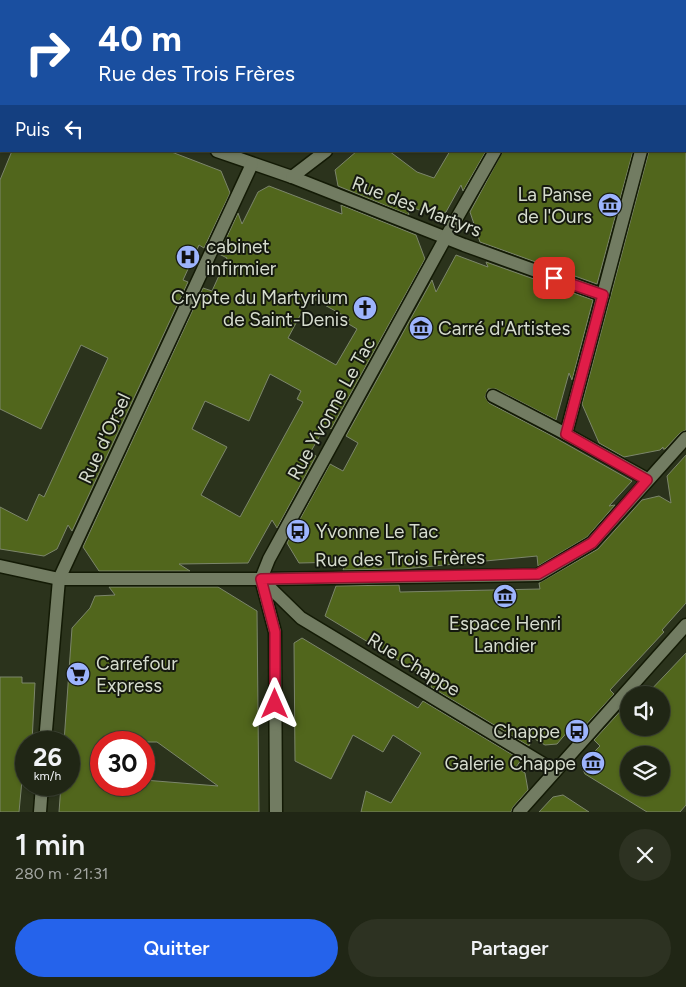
<!DOCTYPE html>
<html lang="fr">
<meta charset="utf-8">
<style>
body{margin:0;font-family:Figtree,sans-serif;background:#2d3222;color:#f1f3f6;height:100vh;display:flex;flex-direction:column;font-size:19px;white-space:nowrap}
*{box-sizing:border-box;margin:0}
p{font-size:16px;color:#a2a5a0}
.icon{flex:none;width:28px;height:28px;fill:none;stroke:currentColor;stroke-width:2;stroke-linecap:round;stroke-linejoin:round}
.map{position:relative;height:812px;overflow:hidden}
.panel{display:flex;flex-direction:column;background:#202615;flex:1}
.panel>*{flex:none}
.guide{position:absolute;left:0px;top:0px;width:686px;height:152px;box-shadow:0 1px 4px #0004,0 0 0 1px #3d4334;background:#1a4fa0;color:#fff;overflow:hidden}
.fabs{position:absolute;left:620px;top:686px;display:grid;gap:10px}
.fabs a{display:grid;place-items:center;width:50px;height:50px;border-radius:50%;background:#202615;box-shadow:0 1px 4px #0004,0 0 0 1px #3d4334;font-size:25px}
.speed{position:absolute;left:15px;top:731px;display:flex;gap:10px;font-size:25px;font-weight:700;text-align:center}
.speed>*{display:grid;place-content:center;width:65px;height:65px;border-radius:50%;background:#202615;box-shadow:0 1px 4px #0004,0 0 0 1px #3d4334;line-height:1}
.speed small{font-size:12px;font-weight:400}
.speed .limit{border:8px solid #d22;background:#fff;color:#111}
.pin{position:absolute;display:grid;place-items:center;width:42px;height:42px;color:#fff;margin:-21px;border-radius:10px;box-shadow:0 2px 8px #0006}
.me{position:absolute;width:55px;margin:-28px;rotate:0deg;stroke-linejoin:round;filter:drop-shadow(0 0 4px #0008)}
.turn{display:flex;align-items:center;gap:18px;height:105px;padding:0 15px;font-size:22px}
.turn .icon{width:65px;height:65px;stroke-width:2.5}
.turn b{display:block;font-size:35px;line-height:42px}
.then{display:flex;align-items:center;height:48px;padding:0 15px;background:#0003;gap:10px;font-size:19px}
.round{display:grid;place-items:center;flex:none;width:52px;height:52px;border-radius:26px;background:#2d3222}
.head{display:flex;align-items:center;justify-content:space-between;height:85px;padding:0 15px}
h1{font-size:30px;font-weight:600;line-height:38px}
.action{display:flex;gap:10px;margin-top:auto;padding:10px 15px}
.action a{flex:1;height:58px;border-radius:30px;background:#2563eb;color:#fff;font-size:20px;font-weight:600;line-height:58px;text-align:center}
.action a+a{background:#2d3222;color:#f1f3f6}
.map>svg:first-child{display:block}
.building{fill:#51661c;stroke:#7c866b;fill-rule:evenodd}
.lines{fill:none;stroke-linecap:round;stroke-linejoin:round}
.minor-casing{stroke:#131a05;stroke-width:15}
.minor{stroke:#727c62;stroke-width:12}
.route-casing{stroke:#92132f;stroke-width:12}
.route{stroke:#e11d48;stroke-width:9}
.labels{text-anchor:middle;stroke-width:4;stroke-linejoin:round;paint-order:stroke}
.poi-label{font-size:19px;fill:#d6dcce;stroke:#15190f;text-anchor:end}
.street-label{font-size:19px;fill:#d6dcce;stroke:#15190f}
</style>
<div class="map">
<svg width="686" height="812" viewBox="0 0 686 812">
<rect width="100%" height="100%" fill="#2b331c"/>
<g class="building">
<polygon points="12,151 169,151 221,171 230,193 204,248 199,245 183,280 188,282 72,531 68,525 57,549 44,556 0,549 0,507 27,521 39,494 44,497 108,358 81,345 41,429 0,409 0,180"/>
<polygon points="357,151 389,151 417,172 434,178 450,151 486,151 463,191 461,185 446,212 435,216 406,205 409,215 338,186 335,170"/>
<polygon points="503,151 633,151 597,284 480,242 470,212"/>
<polygon points="649,151 686,151 686,430 680,433 665,449 663,449 663,447 660,450 624,457 599,443 582,404"/>
<path d="M269 186 342 214 341 205 416 235 425 259 331 429 326 425 310 453 316 456 277 528 272 520 248 563 179 564 190 571H99L83 547 203 288 212 291 227 258 219 254 238 213 242 224 258 192ZM310 297 350 319 347 323 357 329 336 365 288 338ZM270 374 301 391 297 399 303 402 240 517 201 495 227 447 192 429 205 401 249 421Z"/>
<polygon points="456,255 488,267 486,262 593,300 572,380 569,373 556,420 496,389 488,389 485,397 489,403 552,436 632,481 609,506 615,505 587,537 538,566 537,556 403,569 343,570 346,562 299,563 287,543 330,464 343,471 358,443 346,436 432,280 436,292"/>
<polygon points="686,455 686,603 662,630 664,632 610,690 614,694 582,729 575,723 557,744 545,745 533,738 529,746 431,687 434,682 325,616 336,586 399,585 400,592 540,589 539,583 598,549 642,500 659,496 671,503 667,476"/>
<path d="M109 587H218L257 611 259 812H59L61 785H69V742H64L72 628 90 608 95 596 115 595ZM101 742H157L218 786 144 780V785H98Z"/>
<polygon points="302,638 418,708 423,701 521,760 516,767 525,773 528,790 513,807 511,812 361,812 366,791 391,803 421,753 393,735 383,752 353,735 331,779 295,761 294,643"/>
<path d="M686 653V805L680 812H647L585 774 581 765 600 746 594 740 626 705 629 707V728H661V695H646ZM629 755H661V788H629Z"/>
<polygon points="0,677 22,677 22,683 35,683 32,742 26,742 26,780 22,780 19,812 0,812"/>
<polygon points="563,795 589,812 539,812 553,797"/>
</g>
<g class="lines">
<g class="minor-casing">
<g id="minor">
<polyline points="343,0 345,1"/>
<polyline points="513,0 515,1"/>
<polyline points="668,1 669,0"/>
<polyline points="0,69 1,69"/>
<polyline points="0,133 1,130"/>
<polyline points="217,151 292,177 464,245 603,295"/>
<polyline points="641,151 566,434 647,479"/>
<polyline points="292,177 326,151"/>
<polyline points="493,396 566,434"/>
<polyline points="0,566 59,579 261,579 538,575 592,543 686,438"/>
<polyline points="261,579 269,559 446,237 495,151"/>
<polyline points="261,579 301,618 555,771"/>
<polyline points="261,579 275,632 276,812"/>
<polyline points="45,742 59,579 252,164"/>
<polyline points="40,812 42,785"/>
<polyline points="519,812 686,625"/>
</g>
</g>
<use href="#minor" class="minor"/>
</g>
<g class="lines">
<g class="route-casing">
<polyline id="route" points="275,704 275,632 261,579 538,574 592,543 647,480 566,434 603,295 554,278"/>
</g>
<use href="#route" class="route"/>
</g>
<defs>
<g id="museum-disc" transform="scale(1.25)"><circle r="9.5" fill="#9db4fd" stroke="#15190f"/><path d="M0-6L6-3V-2H-6V-3ZM-5-1h2V3h-2ZM-1-1h2V3h-2ZM3-1h2V3H3ZM-6 4H6V6H-6Z" fill="#111"/></g>
<g id="hospital-disc" transform="scale(1.25)"><circle r="9.5" fill="#9db4fd" stroke="#15190f"/><path d="M-5-5h3v3.5h4V-5h3V5h-3V1.5h-4V5h-3Z" fill="#111"/></g>
<g id="church-disc" transform="scale(1.25)"><circle r="9.5" fill="#9db4fd" stroke="#15190f"/><path d="M-1.2-6h2.4v3.5h3.3v2.4h-3.3V6h-2.4V-.1h-3.3v-2.4h3.3Z" fill="#111"/></g>
<g id="bus-disc" transform="scale(1.25)"><circle r="9.5" fill="#9db4fd" stroke="#15190f"/><path d="M-5-6H5V4H4V6H2V4H-2V6H-4V4H-5ZM-3.5-4V0h7V-4ZM-3.5 1.2v1.5H-2V1.2ZM2 1.2v1.5H3.5V1.2Z" fill="#111"/></g>
<g id="supermarket-disc" transform="scale(1.25)"><circle r="9.5" fill="#9db4fd" stroke="#15190f"/><path d="M-6-5.5h2.5l.6 2H6L4.5 2H-2.5L-4.4-4H-6ZM-1.5 3.2a1.3 1.3 0 1 0 .1 0ZM3 3.2a1.3 1.3 0 1 0 .1 0Z" fill="#111"/></g>
</defs>
<g fill-rule="evenodd">
<use href="#museum-disc" x="610" y="205"/>
<use href="#hospital-disc" x="188" y="257"/>
<use href="#church-disc" x="365" y="308"/>
<use href="#museum-disc" x="421" y="328"/>
<use href="#bus-disc" x="298" y="531"/>
<use href="#museum-disc" x="505" y="596"/>
<use href="#supermarket-disc" x="78" y="674"/>
<use href="#bus-disc" x="577" y="731"/>
<use href="#museum-disc" x="593" y="763"/>
</g>
<g class="labels">
<g class="poi-label">
<text x="592" y="201">La Panse<tspan x="592" dy="22">de l'Ours</tspan></text>
<text x="206" y="253" text-anchor="start">cabinet<tspan x="206" dy="22">infirmier</tspan></text>
<text x="348" y="304">Crypte du Martyrium<tspan x="348" dy="22">de Saint-Denis</tspan></text>
<text x="438" y="335" text-anchor="start">Carré d'Artistes</text>
<text x="316" y="538" text-anchor="start">Yvonne Le Tac</text>
<text x="505" y="630" text-anchor="middle">Espace Henri<tspan x="505" dy="22">Landier</tspan></text>
<text x="96" y="670" text-anchor="start">Carrefour<tspan x="96" dy="22">Express</tspan></text>
<text x="560" y="738">Chappe</text>
<text x="576" y="770">Galerie Chappe</text>
</g>
<g class="street-label">
<text transform="translate(417 206) rotate(21)" y="7">Rue des Martyrs</text>
<text transform="translate(331 408) rotate(-61)" y="7">Rue Yvonne Le Tac</text>
<text transform="translate(104 438) rotate(-65)" y="7">Rue d'Orsel</text>
<text transform="translate(400 558) rotate(-1)" y="7">Rue des Trois Frères</text>
<text transform="translate(414 664) rotate(31)" y="7">Rue Chappe</text>
</g>
</g>
</svg>
<div class="fabs">
<a><svg class="icon" aria-label="sound" viewBox="0 0 24 24"><path d="M4 9h4l5-4v14l-5-4H4zM17 9q2 3 0 6"/></svg></a>
<a><svg class="icon" aria-label="layers" viewBox="0 0 24 24"><path d="M12 4l9 5-9 5-9-5zM3 14l9 5 9-5"/></svg></a>
</div>
<div class="speed"><div>26<small>km/h</small></div><div class="limit">30</div></div>
<div class="pin" style="left:554px;top:278px;background:#d93025"><svg class="icon" aria-label="arrive" viewBox="0 0 24 24"><path d="M6 21V4h12l-3 4 3 4H6"/></svg></div>
<svg class="me" style="left:275px;top:704px" viewBox="-20 -20 40 40"><path d="M0-17L14 15 0 8-14 15z" fill="#e11d48" stroke="#fff" stroke-width="4"/></svg>
<div class="guide">
<div class="turn"><svg class="icon" aria-label="right" viewBox="0 0 24 24"><path d="M7 20v-9h11M14 6l5 5-5 5"/></svg><div><b>40 m</b>Rue des Trois Frères</div></div>
<div class="then">Puis<svg class="icon" aria-label="left" viewBox="0 0 24 24"><path d="M17 20v-9H6M10 6l-5 5 5 5"/></svg></div>
</div>
</div>
<section class="panel">
<div class="head"><div><h1>1 min</h1><p>280 m · 21:31</p></div><a class="round"><svg class="icon" aria-label="close" viewBox="0 0 24 24"><path d="M6 6l12 12M18 6L6 18"/></svg></a></div>
<div class="action"><a>Quitter</a><a>Partager</a></div>
</section>
